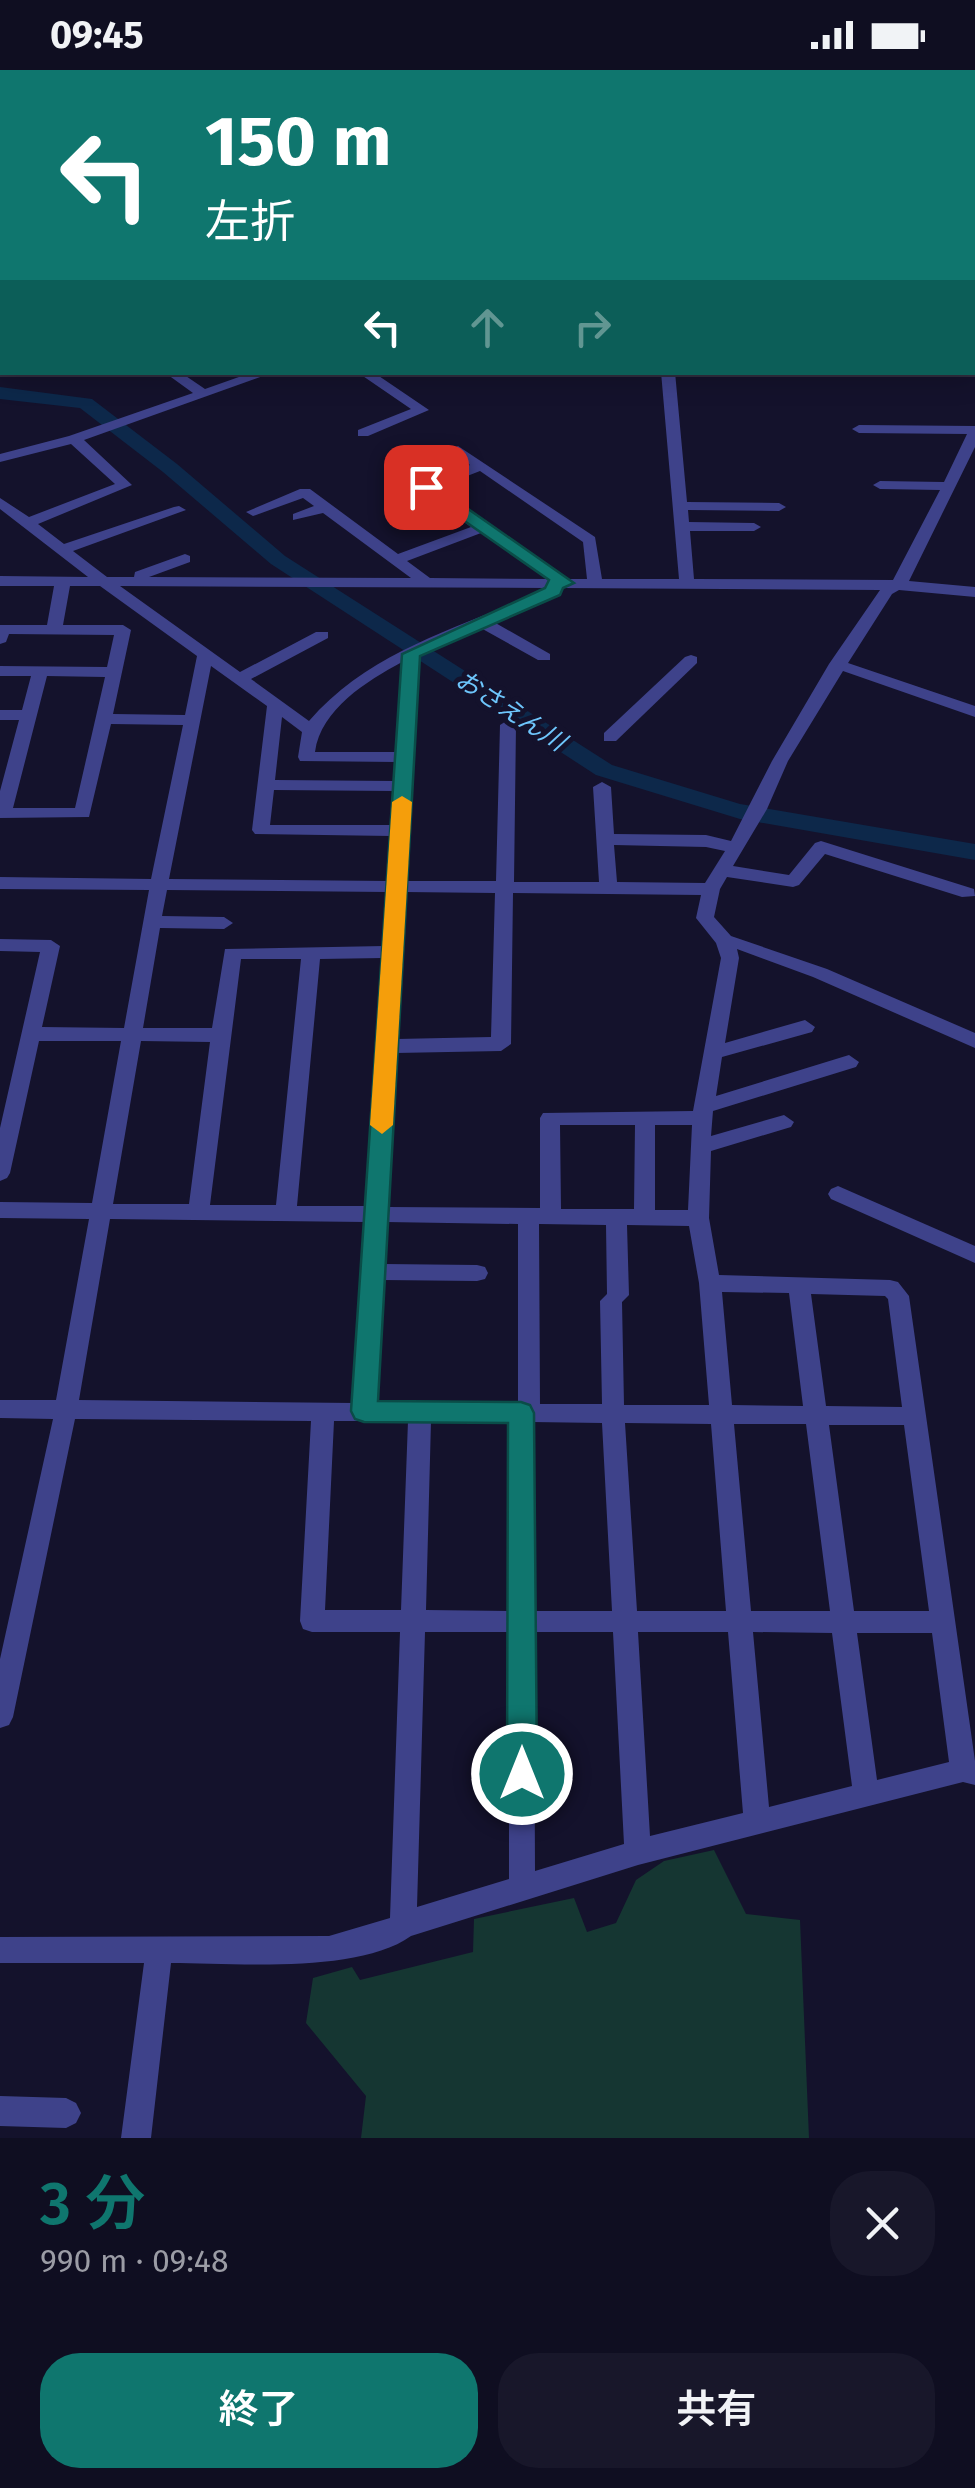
<!DOCTYPE html>
<html lang="ja">
<meta charset="utf-8">
<style>
body{margin:0;font-family:"Fira Sans","Noto Sans JP",sans-serif;background:#18172a;color:#f1f3f6;height:100vh;display:flex;flex-direction:column;font-size:38px;white-space:nowrap}
*{box-sizing:border-box;margin:0}
p{font-size:32px;color:#9b9ca5}
.icon{flex:none;width:55px;height:55px;fill:none;stroke:currentColor;stroke-width:2;stroke-linecap:round;stroke-linejoin:round}
.map{position:relative;height:2068px;overflow:hidden}
.drawer{display:flex;flex-direction:column;background:#0f0e21;flex:1}
.drawer>*{flex:none}
.top-card{position:absolute;left:0px;top:0px;width:975px;height:305px;box-shadow:0 5px 25px #0003,0 0 0 2px #2f2e3f;background:#0f766e;color:#fff;overflow:hidden}
.pin{position:absolute;display:grid;place-items:center;width:85px;height:85px;color:#fff;margin:-42px;border-radius:20px;box-shadow:0 5px 15px #0006}
.me{position:absolute;width:110px;margin:-55px;rotate:0deg;stroke-linejoin:round;filter:drop-shadow(0 0 8px #0008)}
.turn{display:flex;align-items:center;gap:35px;height:210px;padding:0 40px;font-size:45px}
.turn .icon{width:130px;height:130px;stroke-width:2.5}
.turn b{display:block;font-size:70px;line-height:85px}
.lanes{display:flex;align-items:center;height:95px;padding:0 40px;background:#0003;justify-content:center;gap:50px;direction:ltr}
.lanes .off{opacity:.35}
.round{display:grid;place-items:center;flex:none;width:105px;height:105px;border-radius:40px;background:#18172a}
.headline{display:flex;align-items:center;justify-content:space-between;height:170px;padding:0 40px}
h1{font-size:60px;font-weight:600;line-height:75px;color:#0f766e}
.primary-button{display:flex;gap:20px;margin-top:auto;padding:20px 40px}
.primary-button a{flex:1;height:115px;border-radius:40px;background:#0f766e;color:#fff;font-size:40px;font-weight:600;line-height:115px;text-align:center}
.primary-button a+a{background:#18172a;color:#f1f3f6}
.status{display:flex;justify-content:space-between;align-items:center;height:70px;padding:0 50px;background:#0f0e21;direction:ltr}
.status svg{height:28px;fill:currentColor}
.map>svg:first-child{display:block}
.green{fill:#153632}
.lines{fill:none;stroke-linecap:round;stroke-linejoin:round}
.river{fill:#0d284a;fill-rule:evenodd}
.minor{fill:#3e428a;fill-rule:evenodd}
.major{fill:#b867fc;fill-rule:evenodd}
.route{fill:#0f766e;stroke:#0a4d48;stroke-width:2.5}
.slow{fill:#f59e0b}
.labels{text-anchor:middle;stroke-width:10;stroke-linejoin:round;paint-order:stroke}
.far-water-label{font-size:25px;font-style:italic;fill:#6ec6fc;stroke:#14122c}
</style>
<div class="status"><b>09:45</b><svg viewBox="0 0 49 12"><path d="M0 12V9h3v3zM5 12V6h3v6zM10 12V3h3v9zM15 12V0h3v12zM26 1h20v11H26zM47 4h2v5h-2z"/></svg></div>
<div class="map">
<svg width="975" height="2068" viewBox="0 0 975 2068">
<rect width="100%" height="100%" fill="#14122c"/>
<polygon class="green" points="714,1780 746,1844 800,1850 809,2068 361,2068 366,2026 306,1953 313,1908 352,1897 360,1910 473,1882 474,1849 574,1828 587,1862 616,1853 636,1810 664,1791"/>
<g class="lines">
<g class="river">
<polygon points="2,106 2,116 0,117 0,107"/>
<polygon points="0,317 92,329 177,394 285,486 612,695 740,734 975,774 975,790 740,749 596,705 271,494 163,402 80,338 0,329"/>
</g>
<g class="minor">
<polygon points="5,0 24,0 25,2 7,2"/>
<polygon points="915,0 975,0 975,3 917,2"/>
<rect x="0" y="24" width="2" height="7"/>
<polygon points="972,131 975,131 975,139 972,138"/>
<polygon points="0,156 2,157 2,165 0,164"/>
<polygon points="0,183 2,184 2,192 0,191"/>
<polygon points="2,245 2,253 0,254 0,246"/>
<polygon points="972,289 975,290 975,298 972,297"/>
<path d="M164 302H180L205 319 253 302H274L84 370 132 415 38 454 64 474 174 437 179 436 186 440 73 481 107 507H134L135 502 185 484 190 486V492L149 507 411 508 323 443 293 450V444L314 436 303 428 253 446 246 442 300 419H310L398 484 471 457 419 420 421 414 470 395 451 380 458 376 595 467 602 509H679L661 302H675L687 432 779 433 786 437 779 441 688 440 689 452 754 453 761 457 754 461H690L694 509 893 510 940 420 880 419 873 415 880 411 944 412 967 364 859 363 852 359 859 355 975 356V377L909 511 975 517V527L899 520 892 524 848 593 975 636V647L843 601 788 691 767 739 733 796 789 805 815 773 821 771 974 819 975 826 962 827 825 784 799 815 793 817 727 807 720 819 714 847 731 866 827 899 975 963V978L813 907 737 879 739 888 725 973 805 950 815 957 812 962 722 987 716 1026 849 985 859 992 856 997 713 1041 711 1066 784 1045 794 1052 791 1057 711 1081 709 1148 719 1205 890 1210 898 1212 909 1226 975 1691V1715L963 1712 638 1795 411 1866C358 1904 236 1893 171 1893L151 2068H121L144 1893H0V1867L329 1866 390 1848 400 1562H312L303 1559 300 1551 311 1351 75 1349 13 1647 9 1655 0 1658V1589L53 1349 0 1348V1330H56L89 1149 0 1148V1132L92 1133 121 971H39L10 1103 7 1108 0 1111V1058L40 882 0 881V869L51 870 60 876 42 957 124 958 149 820 0 819V807L151 809 183 655 111 654 89 747 0 748V721L19 650H0V640H22L31 606H0V596L107 597 114 565 9 564 6 572 0 574V555H47L54 516H0V506L88 507 0 439V428L29 447 115 414 71 374 0 392V384L69 366 193 323ZM480 401 583 472 587 509H569L434 419ZM481 463 549 509 430 508 407 491ZM70 516H100L197 586 185 645 113 644 131 560 123 555H63ZM120 516 547 518C463 558 372 578 309 651L251 609 328 568V562H316L240 602ZM562 518 880 520 829 594 772 691 731 771 706 765 614 764 611 717 602 712 593 717 599 812H514L516 655 508 650 500 655 496 811H406L419 584 479 557 538 590H550V584L492 551 559 524ZM402 592 396 682H315C321 639 367 611 402 592ZM211 596 267 636 252 760 255 764 391 766 388 811 169 809ZM47 606 105 607 75 738H13ZM282 647 302 662 298 687 300 691 396 692 395 711 275 710ZM274 720 394 721 392 755H270ZM614 775 706 777 725 781 705 813 617 812ZM167 820 387 822 384 876 225 879 212 958H143L160 858 224 859 233 853 224 847 162 846ZM405 822 495 823 491 967 397 969ZM513 823 701 825 696 848 716 873 721 888 693 1041 543 1043 540 1048V1138L387 1137 396 983 501 981 511 974ZM383 888 366 1136H297L320 889ZM241 889H301L276 1135H210ZM141 971 210 972 189 1134H113ZM560 1055H635L634 1139H561ZM655 1055H692L688 1140H655ZM110 1149 365 1152 353 1333 79 1330ZM386 1152 518 1154V1334L376 1333 383 1210 477 1211 485 1209 488 1203 485 1197 477 1195 384 1194ZM539 1154 606 1155 607 1224 600 1231 602 1334H540ZM627 1155 689 1156 699 1213 709 1335H624L622 1232 629 1225ZM722 1222 789 1223 803 1336 732 1335ZM811 1224 885 1226 888 1229 902 1337 826 1336ZM334 1351H408L401 1540H325ZM431 1351 510 1352 509 1541 426 1540ZM532 1352 602 1353 612 1541H534ZM625 1353 711 1354 726 1541H637ZM734 1354H806L830 1541H751ZM829 1355H904L929 1541H854ZM425 1562H509V1809L417 1837ZM534 1562H613L624 1774 535 1801ZM638 1562H728L743 1743 650 1766ZM753 1562 832 1563 852 1716 769 1737ZM857 1563H932L949 1692 877 1710Z"/>
<polygon points="357,302 373,302 429,340 368,366 358,366 358,360 411,339"/>
<polygon points="691,585 697,587 697,593 616,671 604,671 604,663 685,587"/>
<polygon points="838,1116 975,1176 975,1193 831,1129 828,1124 831,1119"/>
<polygon points="0,2026 66,2028 76,2033 81,2043 76,2053 66,2058 0,2056"/>
</g>
<g class="major">
<polygon points="661,0 679,0 681,2 663,2"/>
<rect x="972" y="103" width="3" height="9"/>
</g>
</g>
<polygon class="route" points="420,413 431,413 574,513 563,518 560,525 420,586 378,1331 521,1332 530,1335 534,1343 537,1704 532,1714 522,1718 512,1714 507,1704 508,1353 364,1352 355,1349 351,1341 402,584 545,518 549,510 420,420"/>
<polygon class="slow" points="402,726 412,732 393,1055 382,1064 370,1055 392,732"/>
<g class="labels">
<g class="far-water-label">
<text transform="translate(511 640) rotate(33)" y="9">おさえん川</text>
</g>
</g>
</svg>
<div class="pin" style="left:426px;top:417px;background:#d93025"><svg class="icon" aria-label="arrive" viewBox="0 0 24 24"><path d="M6 21V4h12l-3 4 3 4H6"/></svg></div>
<svg class="me" style="left:522px;top:1704px" viewBox="-20 -20 40 40"><circle r="17" fill="#0f766e" stroke="#fff" stroke-width="3"/><path d="M0-11L8 9 0 5-8 9z" fill="#fff"/></svg>
<div class="top-card">
<div class="turn"><svg class="icon" aria-label="left" viewBox="0 0 24 24"><path d="M17 20v-9H6M10 6l-5 5 5 5"/></svg><div><b>150 m</b>左折</div></div>
<div class="lanes"><svg class="icon" aria-label="left" viewBox="0 0 24 24"><path d="M17 20v-9H6M10 6l-5 5 5 5"/></svg><svg class="icon off" aria-label="ahead" viewBox="0 0 24 24"><path d="M12 20V5M6 11l6-6 6 6"/></svg><svg class="icon off" aria-label="right" viewBox="0 0 24 24"><path d="M7 20v-9h11M14 6l5 5-5 5"/></svg></div>
</div>
</div>
<section class="drawer">
<div class="headline"><div><h1>3 分</h1><p>990 m · 09:48</p></div><a class="round"><svg class="icon" aria-label="close" viewBox="0 0 24 24"><path d="M6 6l12 12M18 6L6 18"/></svg></a></div>
<div class="primary-button"><a>終了</a><a>共有</a></div>
</section>
